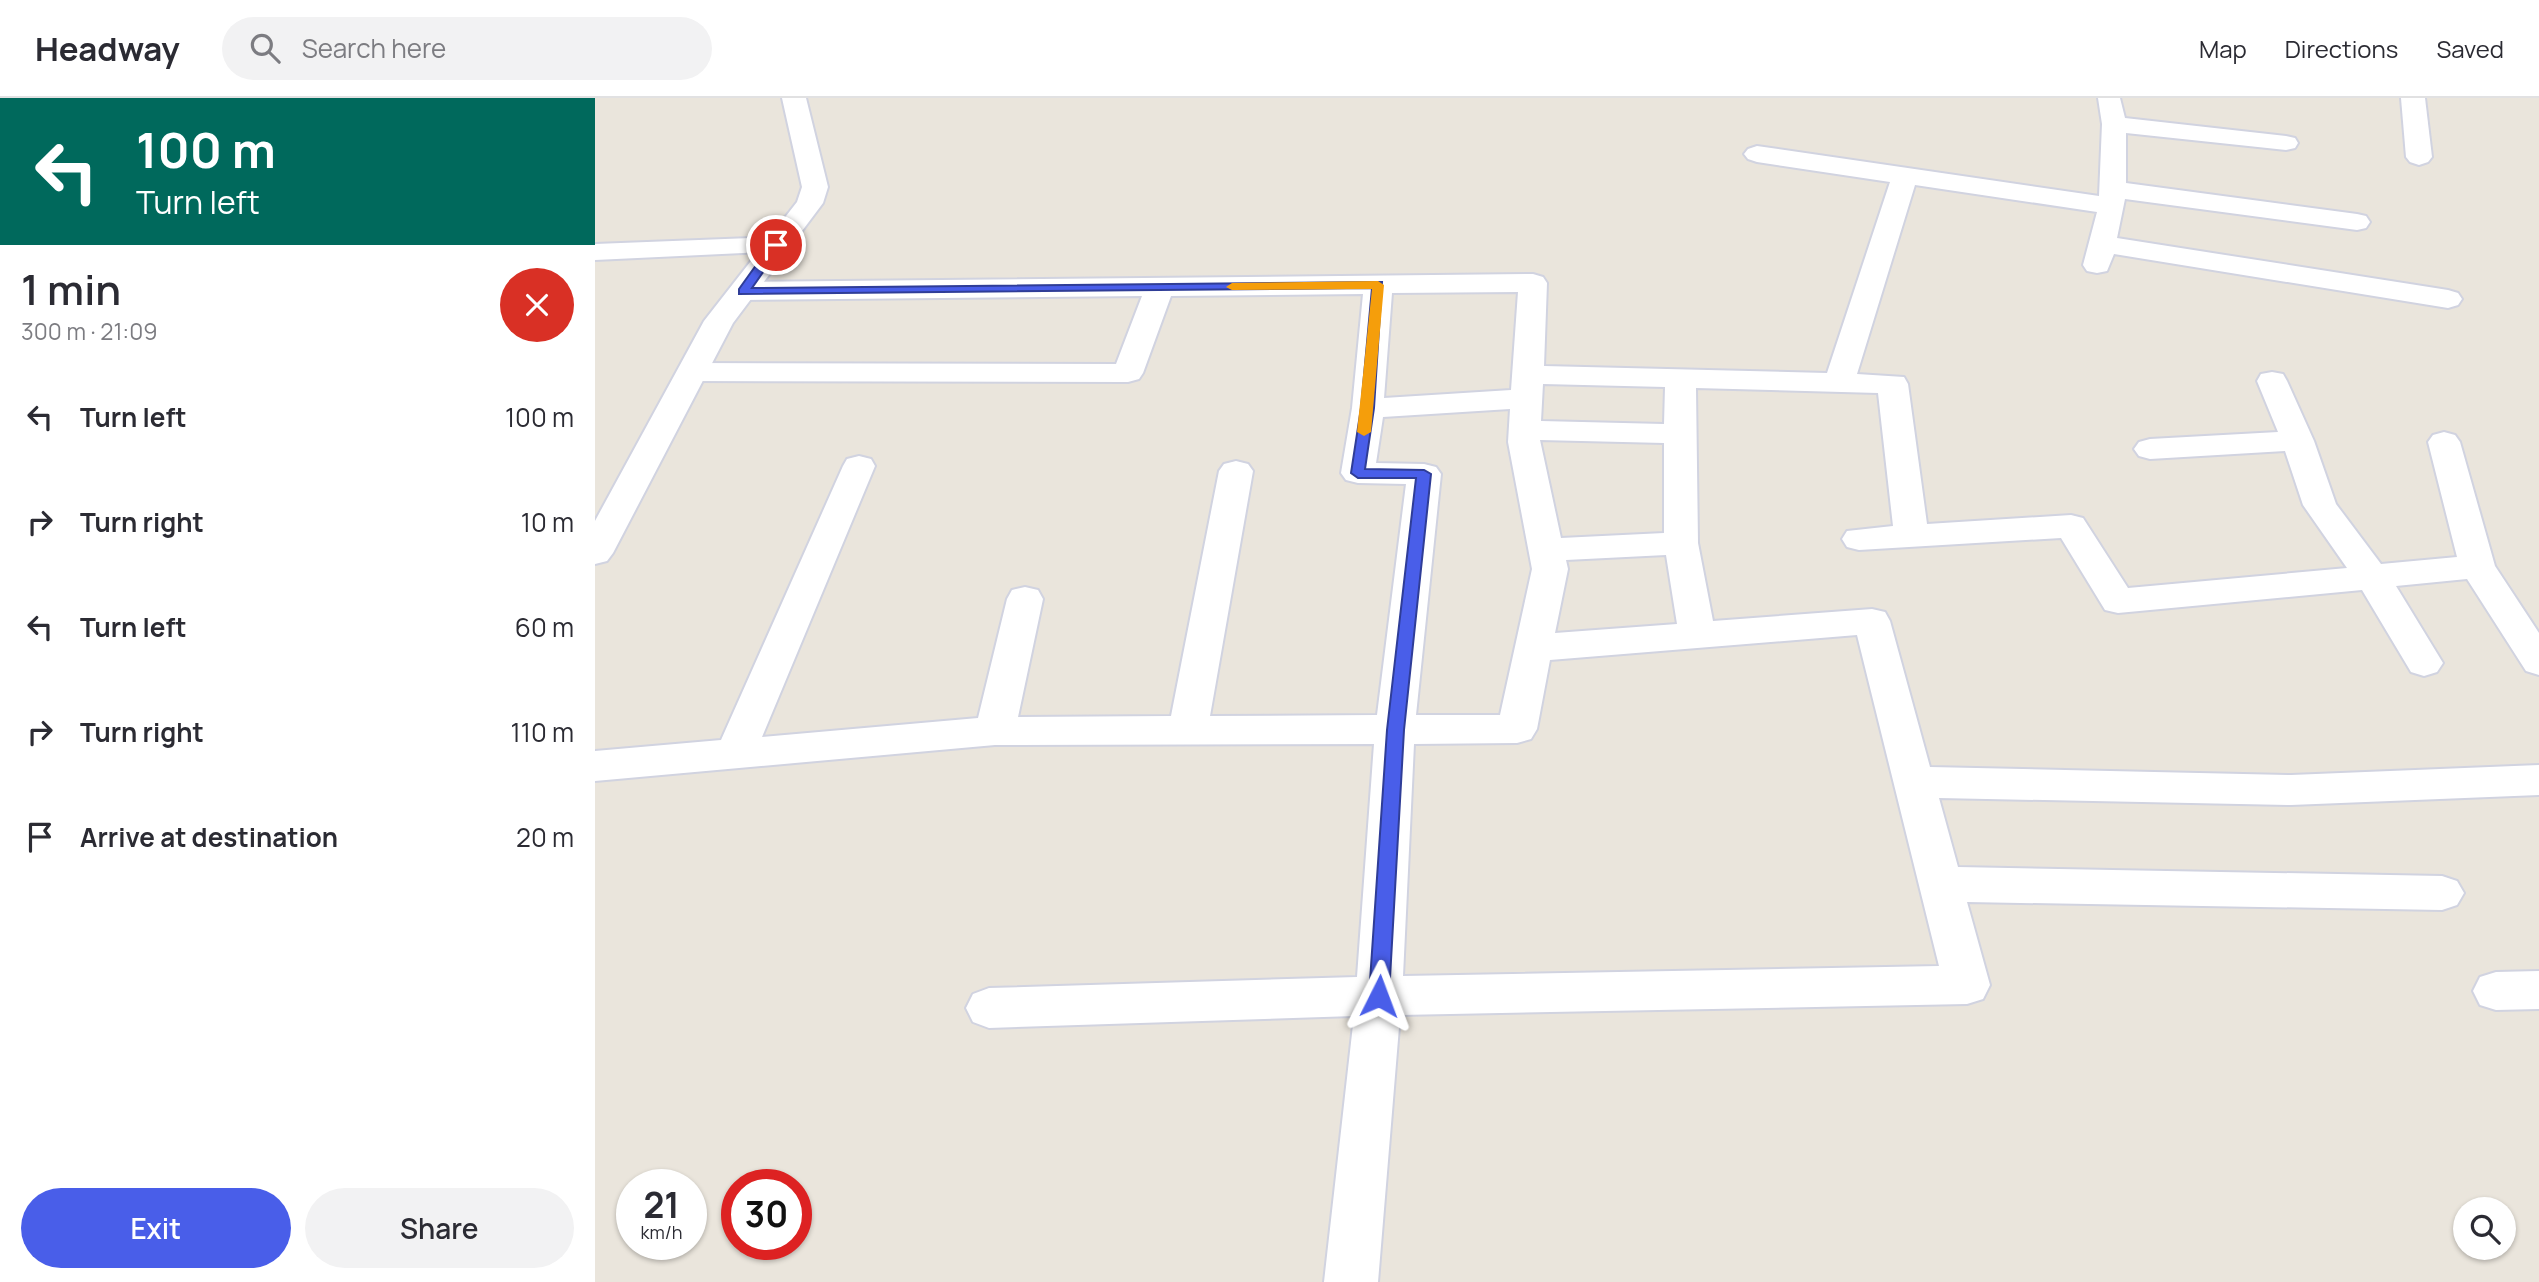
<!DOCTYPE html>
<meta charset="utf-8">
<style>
body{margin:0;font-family:Manrope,sans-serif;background:#f2f2f3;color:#2b2b33;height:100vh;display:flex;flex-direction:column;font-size:26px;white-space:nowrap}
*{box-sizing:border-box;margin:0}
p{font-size:23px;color:#7c7c81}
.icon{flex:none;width:38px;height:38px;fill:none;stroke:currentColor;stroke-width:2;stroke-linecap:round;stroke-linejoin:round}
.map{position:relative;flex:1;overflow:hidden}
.sheet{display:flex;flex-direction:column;background:#fff;width:595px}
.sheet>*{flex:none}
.banner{background:#00695c;color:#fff;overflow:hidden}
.controls{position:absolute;left:1858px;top:1099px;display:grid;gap:14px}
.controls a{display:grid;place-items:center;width:63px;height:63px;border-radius:50%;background:#fff;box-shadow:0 2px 5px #0004;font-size:35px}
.speed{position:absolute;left:21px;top:1071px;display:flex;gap:14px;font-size:35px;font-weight:700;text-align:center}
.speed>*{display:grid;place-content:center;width:91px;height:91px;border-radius:50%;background:#fff;box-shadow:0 2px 5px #0004;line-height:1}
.speed small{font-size:18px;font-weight:400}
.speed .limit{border:10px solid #d22;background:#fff;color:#111}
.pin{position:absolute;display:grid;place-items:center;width:60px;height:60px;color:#fff;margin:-30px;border:4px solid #fff;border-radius:50%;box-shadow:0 2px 7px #0007}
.me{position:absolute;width:77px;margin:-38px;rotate:3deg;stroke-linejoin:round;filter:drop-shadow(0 0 5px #0008)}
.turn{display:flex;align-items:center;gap:24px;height:147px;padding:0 21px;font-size:32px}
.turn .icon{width:91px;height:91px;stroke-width:2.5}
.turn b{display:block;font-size:49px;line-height:60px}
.round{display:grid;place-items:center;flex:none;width:74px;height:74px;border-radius:37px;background:#f2f2f3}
.summary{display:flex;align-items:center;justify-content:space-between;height:119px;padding:0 21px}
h1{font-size:42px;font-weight:600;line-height:52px}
.button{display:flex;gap:14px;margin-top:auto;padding:14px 21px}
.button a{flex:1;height:80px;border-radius:42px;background:#495ee9;color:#fff;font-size:28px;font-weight:600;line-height:80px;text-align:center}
.button a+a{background:#f2f2f3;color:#2b2b33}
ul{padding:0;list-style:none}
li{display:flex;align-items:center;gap:21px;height:105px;padding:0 21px}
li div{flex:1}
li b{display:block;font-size:26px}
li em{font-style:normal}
header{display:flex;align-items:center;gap:42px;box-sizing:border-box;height:98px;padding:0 35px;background:#fff;border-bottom:2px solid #e1e1e2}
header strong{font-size:33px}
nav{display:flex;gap:38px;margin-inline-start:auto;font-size:24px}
.search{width:490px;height:63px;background:#f2f2f3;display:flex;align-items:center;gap:18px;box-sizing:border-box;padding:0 24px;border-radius:38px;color:#7c7c81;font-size:26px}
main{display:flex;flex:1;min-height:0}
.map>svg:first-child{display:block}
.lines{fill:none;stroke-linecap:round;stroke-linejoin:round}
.street-casing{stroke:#d1d3e0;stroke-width:4}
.secondary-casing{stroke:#d1d3e0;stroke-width:4}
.street{fill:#fff;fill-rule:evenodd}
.secondary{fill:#fff;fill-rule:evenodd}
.route{fill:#495ee9;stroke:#2f3d97;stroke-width:2}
.slow{fill:#f59e0b}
</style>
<header>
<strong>Headway</strong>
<div class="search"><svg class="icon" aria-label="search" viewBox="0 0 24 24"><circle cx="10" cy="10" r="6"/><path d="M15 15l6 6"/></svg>Search here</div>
<nav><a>Map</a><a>Directions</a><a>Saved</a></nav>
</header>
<main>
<section class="sheet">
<div class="banner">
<div class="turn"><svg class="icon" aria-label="left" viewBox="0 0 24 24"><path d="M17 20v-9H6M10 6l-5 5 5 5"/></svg><div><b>100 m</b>Turn left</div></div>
</div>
<div class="summary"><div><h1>1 min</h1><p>300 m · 21:09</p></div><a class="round" style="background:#d93025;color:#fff"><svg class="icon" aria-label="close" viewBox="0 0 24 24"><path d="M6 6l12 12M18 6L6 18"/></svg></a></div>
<ul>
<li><svg class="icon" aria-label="left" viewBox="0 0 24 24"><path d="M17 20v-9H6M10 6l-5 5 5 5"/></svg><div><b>Turn left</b></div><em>100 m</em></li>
<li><svg class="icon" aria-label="right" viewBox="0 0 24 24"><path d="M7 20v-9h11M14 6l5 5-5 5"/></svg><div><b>Turn right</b></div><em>10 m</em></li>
<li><svg class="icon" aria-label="left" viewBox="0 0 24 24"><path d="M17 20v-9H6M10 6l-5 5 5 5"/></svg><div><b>Turn left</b></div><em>60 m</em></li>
<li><svg class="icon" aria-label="right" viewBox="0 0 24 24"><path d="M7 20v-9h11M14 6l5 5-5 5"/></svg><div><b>Turn right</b></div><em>110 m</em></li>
<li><svg class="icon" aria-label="arrive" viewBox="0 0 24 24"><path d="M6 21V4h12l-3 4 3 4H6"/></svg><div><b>Arrive at destination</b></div><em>20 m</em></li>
</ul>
<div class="button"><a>Exit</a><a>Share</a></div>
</section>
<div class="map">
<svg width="1944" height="1184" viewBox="0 0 1944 1184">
<rect width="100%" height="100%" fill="#eae5dc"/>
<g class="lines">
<g class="street-casing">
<g id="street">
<path d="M1503 0H1525L1530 20 1691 38 1700 40 1703 45 1700 50 1691 52 1531 35V85L1762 116 1771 118 1775 124 1771 130 1762 132 1530 101 1522 140 1853 192 1863 195 1867 201 1863 207 1853 210 1519 156 1512 173 1502 175 1492 173 1488 167 1502 114 1320 87 1262 276 1309 279 1313 286 1332 426 1476 417 1488 420 1533 490 1752 470 1708 407 1690 353 1555 361 1544 358 1539 351 1544 344 1555 341 1683 334 1662 283 1666 276 1677 274 1688 276 1692 283 1719 343 1741 406 1786 466 1862 459 1833 344 1838 337 1849 334 1860 337 1865 344 1900 468 1944 535V577L1931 573 1872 481 1801 488 1848 565 1842 574 1829 578 1816 574 1767 492 1523 515 1510 512 1466 440 1264 452 1252 449 1247 441 1252 433 1298 428 1283 295 1101 290 1103 445 1118 523 1277 511 1290 514 1295 523 1335 669 1696 677 1944 667V697L1696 707 1344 700 1363 769 1847 778 1862 783 1869 795 1862 807 1847 812 1372 804 1395 887 1388 901 1372 906 805 917 783 1184H729L759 918 394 930 378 924 371 910 378 896 394 890 762 879 779 646 400 647 0 683V653L126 642 248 368 252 361 264 358 276 361 280 368 167 639 383 620 412 501 417 492 430 489 443 492 448 501 423 619 576 618 624 373 629 366 641 363 653 366 658 373 615 618 782 617 811 386 763 385 751 382 746 375 757 310 768 196 576 198 548 275 544 281 533 284 97 283 86 280 82 274 86 268 97 265 521 266 547 198 148 202 138 199 134 193 138 187 148 184 938 176 948 179 952 185 949 268 1232 275 1295 84 1162 64 1153 61 1149 56 1153 51 1162 48 1504 98 1507 26ZM923 194 916 292 789 300 797 195ZM948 286 1070 289 1069 326 946 323ZM915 311 913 344 937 471 905 617H821L846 376 841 369 829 366 781 365 788 319ZM945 342 1069 345V435L966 440ZM1071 457 1082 526 960 535 973 471 971 462ZM1262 537 1344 868 808 878 819 646 922 645 936 641 942 631 955 562Z"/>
<polygon points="1806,0 1830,0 1837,59 1833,64 1824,67 1815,64 1811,59"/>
<polygon points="181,139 191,141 195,147 191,153 0,162 0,146"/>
<polygon points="1944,873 1944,911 1901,912 1885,907 1878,893 1885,879 1901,874"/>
</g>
</g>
<g class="secondary-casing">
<polygon id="secondary" points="187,0 211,0 233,89 228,105 138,225 18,455 12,463 0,466 0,423 109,223 202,104 207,89"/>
</g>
<use href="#street" class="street"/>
<use href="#secondary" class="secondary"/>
</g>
<polygon class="route" points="181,144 187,147 157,190 787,184 779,310 770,371 829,372 836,376 809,632 794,898 791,904 784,906 777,904 774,898 792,632 821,380 763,380 756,375 766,310 777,190 144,196 144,191 177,145"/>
<polygon class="slow" points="783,183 789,187 776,334 769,338 762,334 777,191 637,192 631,189 637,185"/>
</svg>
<div class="controls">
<a><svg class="icon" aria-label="search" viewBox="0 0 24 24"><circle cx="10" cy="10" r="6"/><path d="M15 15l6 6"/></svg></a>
</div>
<div class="speed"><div>21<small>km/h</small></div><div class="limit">30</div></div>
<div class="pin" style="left:181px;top:147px;background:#d93025"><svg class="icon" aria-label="arrive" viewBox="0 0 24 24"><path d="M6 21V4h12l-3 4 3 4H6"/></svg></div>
<svg class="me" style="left:784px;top:898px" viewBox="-20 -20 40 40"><path d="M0-17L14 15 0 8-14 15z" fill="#495ee9" stroke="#fff" stroke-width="4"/></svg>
</div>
</main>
